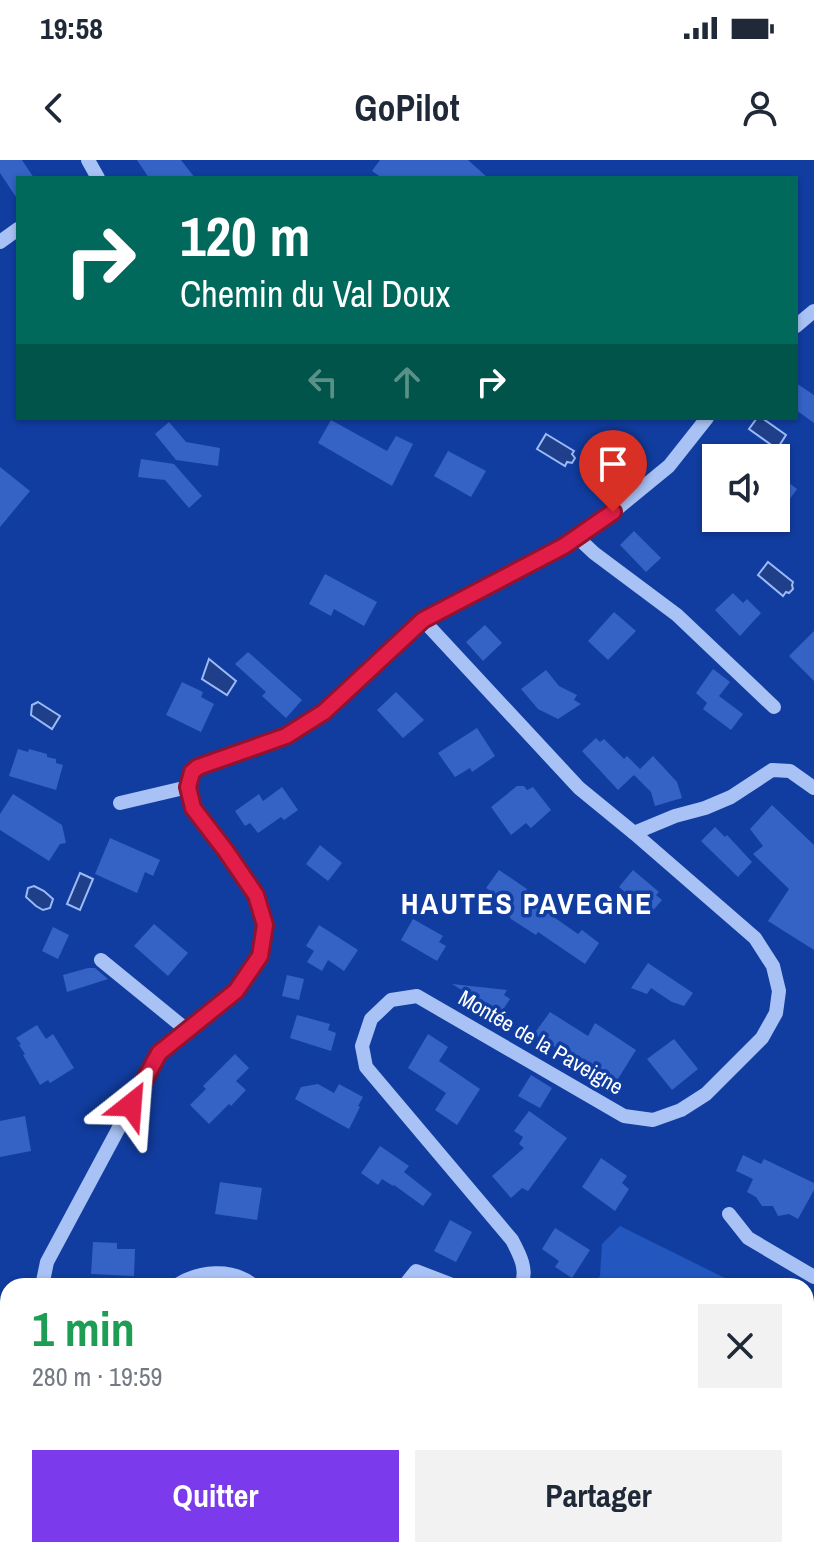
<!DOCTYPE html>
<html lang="fr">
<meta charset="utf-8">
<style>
body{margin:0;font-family:"Archivo Narrow",sans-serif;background:#f2f2f3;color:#1f2937;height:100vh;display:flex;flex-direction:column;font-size:30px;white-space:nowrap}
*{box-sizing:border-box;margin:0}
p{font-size:26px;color:#747a83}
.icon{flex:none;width:44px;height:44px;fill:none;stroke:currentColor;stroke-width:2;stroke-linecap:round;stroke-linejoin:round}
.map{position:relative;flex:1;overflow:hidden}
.panel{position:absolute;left:0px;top:1118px;width:814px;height:280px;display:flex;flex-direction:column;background:#fff;border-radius:24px 24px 0 0;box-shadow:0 2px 6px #0004}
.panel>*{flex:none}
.guide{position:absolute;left:16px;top:16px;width:782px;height:244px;border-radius:0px;box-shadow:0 2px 6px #0004;background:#00695c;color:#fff;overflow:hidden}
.tools{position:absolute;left:702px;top:284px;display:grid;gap:16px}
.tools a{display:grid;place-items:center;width:88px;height:88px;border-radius:0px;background:#fff;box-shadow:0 2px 6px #0004;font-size:40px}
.pin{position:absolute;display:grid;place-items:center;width:68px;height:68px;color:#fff;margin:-82px -34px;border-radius:50% 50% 50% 0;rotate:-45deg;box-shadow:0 0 8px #0007}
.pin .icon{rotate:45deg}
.me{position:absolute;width:88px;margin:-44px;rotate:28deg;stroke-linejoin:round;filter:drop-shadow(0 0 6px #0008)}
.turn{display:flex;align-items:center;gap:28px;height:168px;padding:0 32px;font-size:36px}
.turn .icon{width:104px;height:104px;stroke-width:2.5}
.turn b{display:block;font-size:56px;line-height:68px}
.lanes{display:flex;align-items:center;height:76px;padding:0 32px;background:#0003;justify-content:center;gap:40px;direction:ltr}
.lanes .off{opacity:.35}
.round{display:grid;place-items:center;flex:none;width:84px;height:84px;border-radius:0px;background:#f2f2f3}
.summary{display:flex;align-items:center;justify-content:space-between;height:136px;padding:0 32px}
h1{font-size:48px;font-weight:700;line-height:60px;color:#1e9e55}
.primary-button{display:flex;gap:16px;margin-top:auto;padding:16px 32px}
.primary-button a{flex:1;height:92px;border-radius:0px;background:#7c3aed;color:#fff;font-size:32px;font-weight:700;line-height:92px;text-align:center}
.primary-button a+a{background:#f2f2f3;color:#1f2937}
.status{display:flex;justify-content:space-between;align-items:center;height:56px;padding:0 40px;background:#fff;direction:ltr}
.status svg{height:22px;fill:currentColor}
header{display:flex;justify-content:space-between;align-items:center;height:104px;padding:0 32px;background:#fff;font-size:36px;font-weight:700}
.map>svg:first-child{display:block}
.green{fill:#2356bf}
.water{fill:#1f3f8b;stroke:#9abaf8;stroke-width:2}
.building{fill:#3463c5}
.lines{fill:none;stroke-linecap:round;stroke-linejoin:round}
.minor{stroke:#a9c2f5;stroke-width:14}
.route-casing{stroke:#92132f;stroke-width:20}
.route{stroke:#e11d48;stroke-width:14}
.labels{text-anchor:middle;stroke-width:7;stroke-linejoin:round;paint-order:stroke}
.street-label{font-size:22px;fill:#fff;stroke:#113da0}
.district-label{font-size:30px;font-weight:bold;letter-spacing:2px;fill:#fff;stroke:#113da0}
</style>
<div class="status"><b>19:58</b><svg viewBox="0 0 49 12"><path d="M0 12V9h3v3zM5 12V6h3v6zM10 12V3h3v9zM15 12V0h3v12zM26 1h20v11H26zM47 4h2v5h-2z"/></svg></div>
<header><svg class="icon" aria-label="back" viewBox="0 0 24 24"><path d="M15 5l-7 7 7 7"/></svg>GoPilot<svg class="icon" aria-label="person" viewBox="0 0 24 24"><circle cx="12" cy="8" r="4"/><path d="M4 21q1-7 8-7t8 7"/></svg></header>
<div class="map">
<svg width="814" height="1398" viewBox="0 0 814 1398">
<rect width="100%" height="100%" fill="#113da0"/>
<g class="green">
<polygon points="620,1066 741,1126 593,1126 600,1116 602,1084"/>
<polygon points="806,1158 814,1162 814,1398 408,1398 414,1390 806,1390"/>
</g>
<g class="water">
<polygon points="757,258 762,258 786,275 777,289 749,269"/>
<polygon points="546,274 574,291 572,294 575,298 572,303 567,302 565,306 537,289"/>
<polygon points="768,402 793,422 792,425 793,429 789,433 786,432 783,436 758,415"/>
<polygon points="209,499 236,521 227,535 202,519"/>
<polygon points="38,542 60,556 52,569 31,555 32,545"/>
<polygon points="80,713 93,719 80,750 67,744"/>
<polygon points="34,726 44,731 53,739 50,748 43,750 36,746 26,737 28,728"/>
</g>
<g class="building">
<polygon points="0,0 22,0 34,18 18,18 18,40 0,13"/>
<polygon points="137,0 181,0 195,18 149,18"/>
<polygon points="380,0 468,0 488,18 382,18 372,11"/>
<polygon points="796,223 814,235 814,263 796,250"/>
<polygon points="331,260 387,291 396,276 413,284 392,326 318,283"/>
<polygon points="169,262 186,282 220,288 218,306 176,300 155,274"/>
<polygon points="448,291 486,311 471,337 434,316"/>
<polygon points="141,299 174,304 202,336 189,348 165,320 138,317"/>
<polygon points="0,307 30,331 0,367"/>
<polygon points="776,313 797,329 776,358"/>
<polygon points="634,371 661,398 646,412 620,385"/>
<polygon points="325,414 377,442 364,466 334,449 331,456 309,444"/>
<polygon points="733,433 743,443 747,439 761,453 740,476 715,450"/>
<polygon points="614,452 636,471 608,500 588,481"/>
<polygon points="485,465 502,483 483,501 466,482"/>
<polygon points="814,471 814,521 789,496"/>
<polygon points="248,492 302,540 286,558 262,536 266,532 235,504"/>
<polygon points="713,509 730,522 719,536 743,554 731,570 703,549 707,543 696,533"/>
<polygon points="546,510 559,526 577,535 574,540 581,544 558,559 538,549 521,529"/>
<polygon points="182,522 203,532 201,537 214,544 201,572 166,555"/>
<polygon points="396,532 424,560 403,578 377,550"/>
<polygon points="477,568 495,596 472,612 470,608 455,617 438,593"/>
<polygon points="596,578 600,582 604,579 624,599 627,596 640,609 653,596 677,622 682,638 655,646 651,632 634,615 618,630 582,591"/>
<polygon points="18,589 28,592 29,589 47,594 47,597 56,599 56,603 63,605 56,630 9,616"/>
<polygon points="517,626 524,626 527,630 533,627 551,650 531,668 526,663 511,675 491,647"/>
<polygon points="282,627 298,650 284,660 281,657 258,673 250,663 245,666 235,651 259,634 263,641"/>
<polygon points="13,634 62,665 66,683 60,684 49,701 0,670 0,654"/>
<polygon points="772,645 814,685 814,790 768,761 789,729 753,694 763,686 750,669"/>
<polygon points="715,667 725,677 727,675 752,702 738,717 701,681"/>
<polygon points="110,678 160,700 153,716 145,712 137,733 95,714"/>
<polygon points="320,685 342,703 328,721 306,704"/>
<polygon points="499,710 527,729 526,732 540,742 538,746 578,774 582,770 599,783 585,804 538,772 536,775 511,759 509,756 515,747 486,728"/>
<polygon points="633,710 659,732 656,735 662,740 650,754 619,727"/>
<polygon points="413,759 443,776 439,782 446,786 437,801 401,780"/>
<polygon points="154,764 188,793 168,816 134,786"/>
<polygon points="319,765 358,790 344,811 328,800 322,811 307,802 314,791 306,786"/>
<polygon points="53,767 69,775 58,799 42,791"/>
<polygon points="648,803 693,833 684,846 672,842 651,828 647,834 631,828"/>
<polygon points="88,808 95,808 108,819 67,832 63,815"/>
<polygon points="287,815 304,819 299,840 282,836"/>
<polygon points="452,824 507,830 504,835 510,839 500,854"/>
<polygon points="550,852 588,876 595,863 636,890 613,927 563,895 564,893 534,874"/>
<polygon points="297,855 330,864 328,870 336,873 331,891 290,878"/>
<polygon points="37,865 46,879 53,874 74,908 50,923 48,920 40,925 23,895 25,894 19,885 21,884 16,878"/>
<polygon points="428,874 448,887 439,901 480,929 457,965 435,950 446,933 408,908"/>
<polygon points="674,879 698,909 672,930 647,899"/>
<polygon points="235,894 249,908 236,921 246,930 231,946 229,944 209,964 190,945 206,929 203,926"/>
<polygon points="531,915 552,928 540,948 518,936"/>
<polygon points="318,924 334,933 339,924 363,937 358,946 360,947 349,969 295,939 301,927"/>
<polygon points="529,951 567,978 528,1031 522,1028 511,1038 492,1016 524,988 519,984 523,977 514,971"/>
<polygon points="25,956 31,991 0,997 0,961"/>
<polygon points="380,986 409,1006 404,1012 432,1034 423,1046 394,1025 393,1026 382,1019 378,1025 361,1013"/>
<polygon points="743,995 761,1004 764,999 814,1023 814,1030 798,1059 789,1054 778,1056 773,1046 762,1046 756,1037 747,1032 753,1019 736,1011"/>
<polygon points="601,998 627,1016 622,1023 629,1029 615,1051 582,1027"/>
<polygon points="220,1022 262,1028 257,1060 215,1054"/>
<polygon points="450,1060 472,1072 456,1102 434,1091"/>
<polygon points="555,1068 590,1090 572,1118 555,1107 559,1101 542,1089"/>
<polygon points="93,1082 117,1083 117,1089 135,1089 134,1116 91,1114"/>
</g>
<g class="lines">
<g class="minor">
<polyline points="88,0 98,18"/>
<polyline points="0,82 18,69"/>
<polyline points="796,166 814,151"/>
<polyline points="577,377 594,393 677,455 774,547"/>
<path d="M423 460 579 628 634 673 755 778 773 806 779 831 776 853 762 878 706 934 681 950 653 960 624 956 417 836 391 840 371 859 362 886 366 907 512 1080C520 1095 528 1110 521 1126"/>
<polyline points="120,643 188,627"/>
<polyline points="634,673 675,656 705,648 731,637 772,610 790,611 814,628"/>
<polyline points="101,800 188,871"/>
<polyline points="729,1054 748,1078 814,1117"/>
<polyline points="42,1126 47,1102 159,893 236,831 260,796 265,765 256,735 226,691 193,648 188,627 192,612 198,607 286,576 324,552 423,460 564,386 613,352 669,306 707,258"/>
<path d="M175 1126C198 1111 232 1107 254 1126"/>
<polyline points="404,1126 416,1111 455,1126"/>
<polyline points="0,1335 8,1333"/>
</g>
</g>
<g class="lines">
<g class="route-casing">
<polyline id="route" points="131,945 159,893 236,831 260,796 265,765 256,735 226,691 193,648 188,627 192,612 198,607 286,576 324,552 423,460 564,386 613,352"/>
</g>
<use href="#route" class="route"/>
</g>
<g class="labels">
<g class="street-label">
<text transform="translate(541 882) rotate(30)" y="8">Montée de la Paveigne</text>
</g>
<g class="district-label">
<text x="527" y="754">HAUTES PAVEGNE</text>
</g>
</g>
</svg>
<div class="tools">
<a><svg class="icon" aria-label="sound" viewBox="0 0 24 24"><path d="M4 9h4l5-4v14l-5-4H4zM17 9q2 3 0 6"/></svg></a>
</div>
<div class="pin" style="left:613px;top:352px;background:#d93025"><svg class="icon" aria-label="arrive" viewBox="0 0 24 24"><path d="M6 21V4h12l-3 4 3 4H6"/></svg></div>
<svg class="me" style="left:131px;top:945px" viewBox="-20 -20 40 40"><path d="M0-17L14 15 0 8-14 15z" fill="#e11d48" stroke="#fff" stroke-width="4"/></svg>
<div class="guide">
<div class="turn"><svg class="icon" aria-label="right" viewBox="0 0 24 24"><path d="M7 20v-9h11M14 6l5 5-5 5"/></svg><div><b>120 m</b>Chemin du Val Doux</div></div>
<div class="lanes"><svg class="icon off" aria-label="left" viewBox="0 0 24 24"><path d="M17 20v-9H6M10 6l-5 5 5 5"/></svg><svg class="icon off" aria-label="ahead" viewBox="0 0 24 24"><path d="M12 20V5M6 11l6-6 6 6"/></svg><svg class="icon" aria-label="right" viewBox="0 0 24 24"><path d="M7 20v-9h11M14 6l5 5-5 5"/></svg></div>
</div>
<section class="panel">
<div class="summary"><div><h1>1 min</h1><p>280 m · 19:59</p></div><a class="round"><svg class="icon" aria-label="close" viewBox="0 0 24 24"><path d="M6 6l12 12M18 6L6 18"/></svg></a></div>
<div class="primary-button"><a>Quitter</a><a>Partager</a></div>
</section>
</div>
